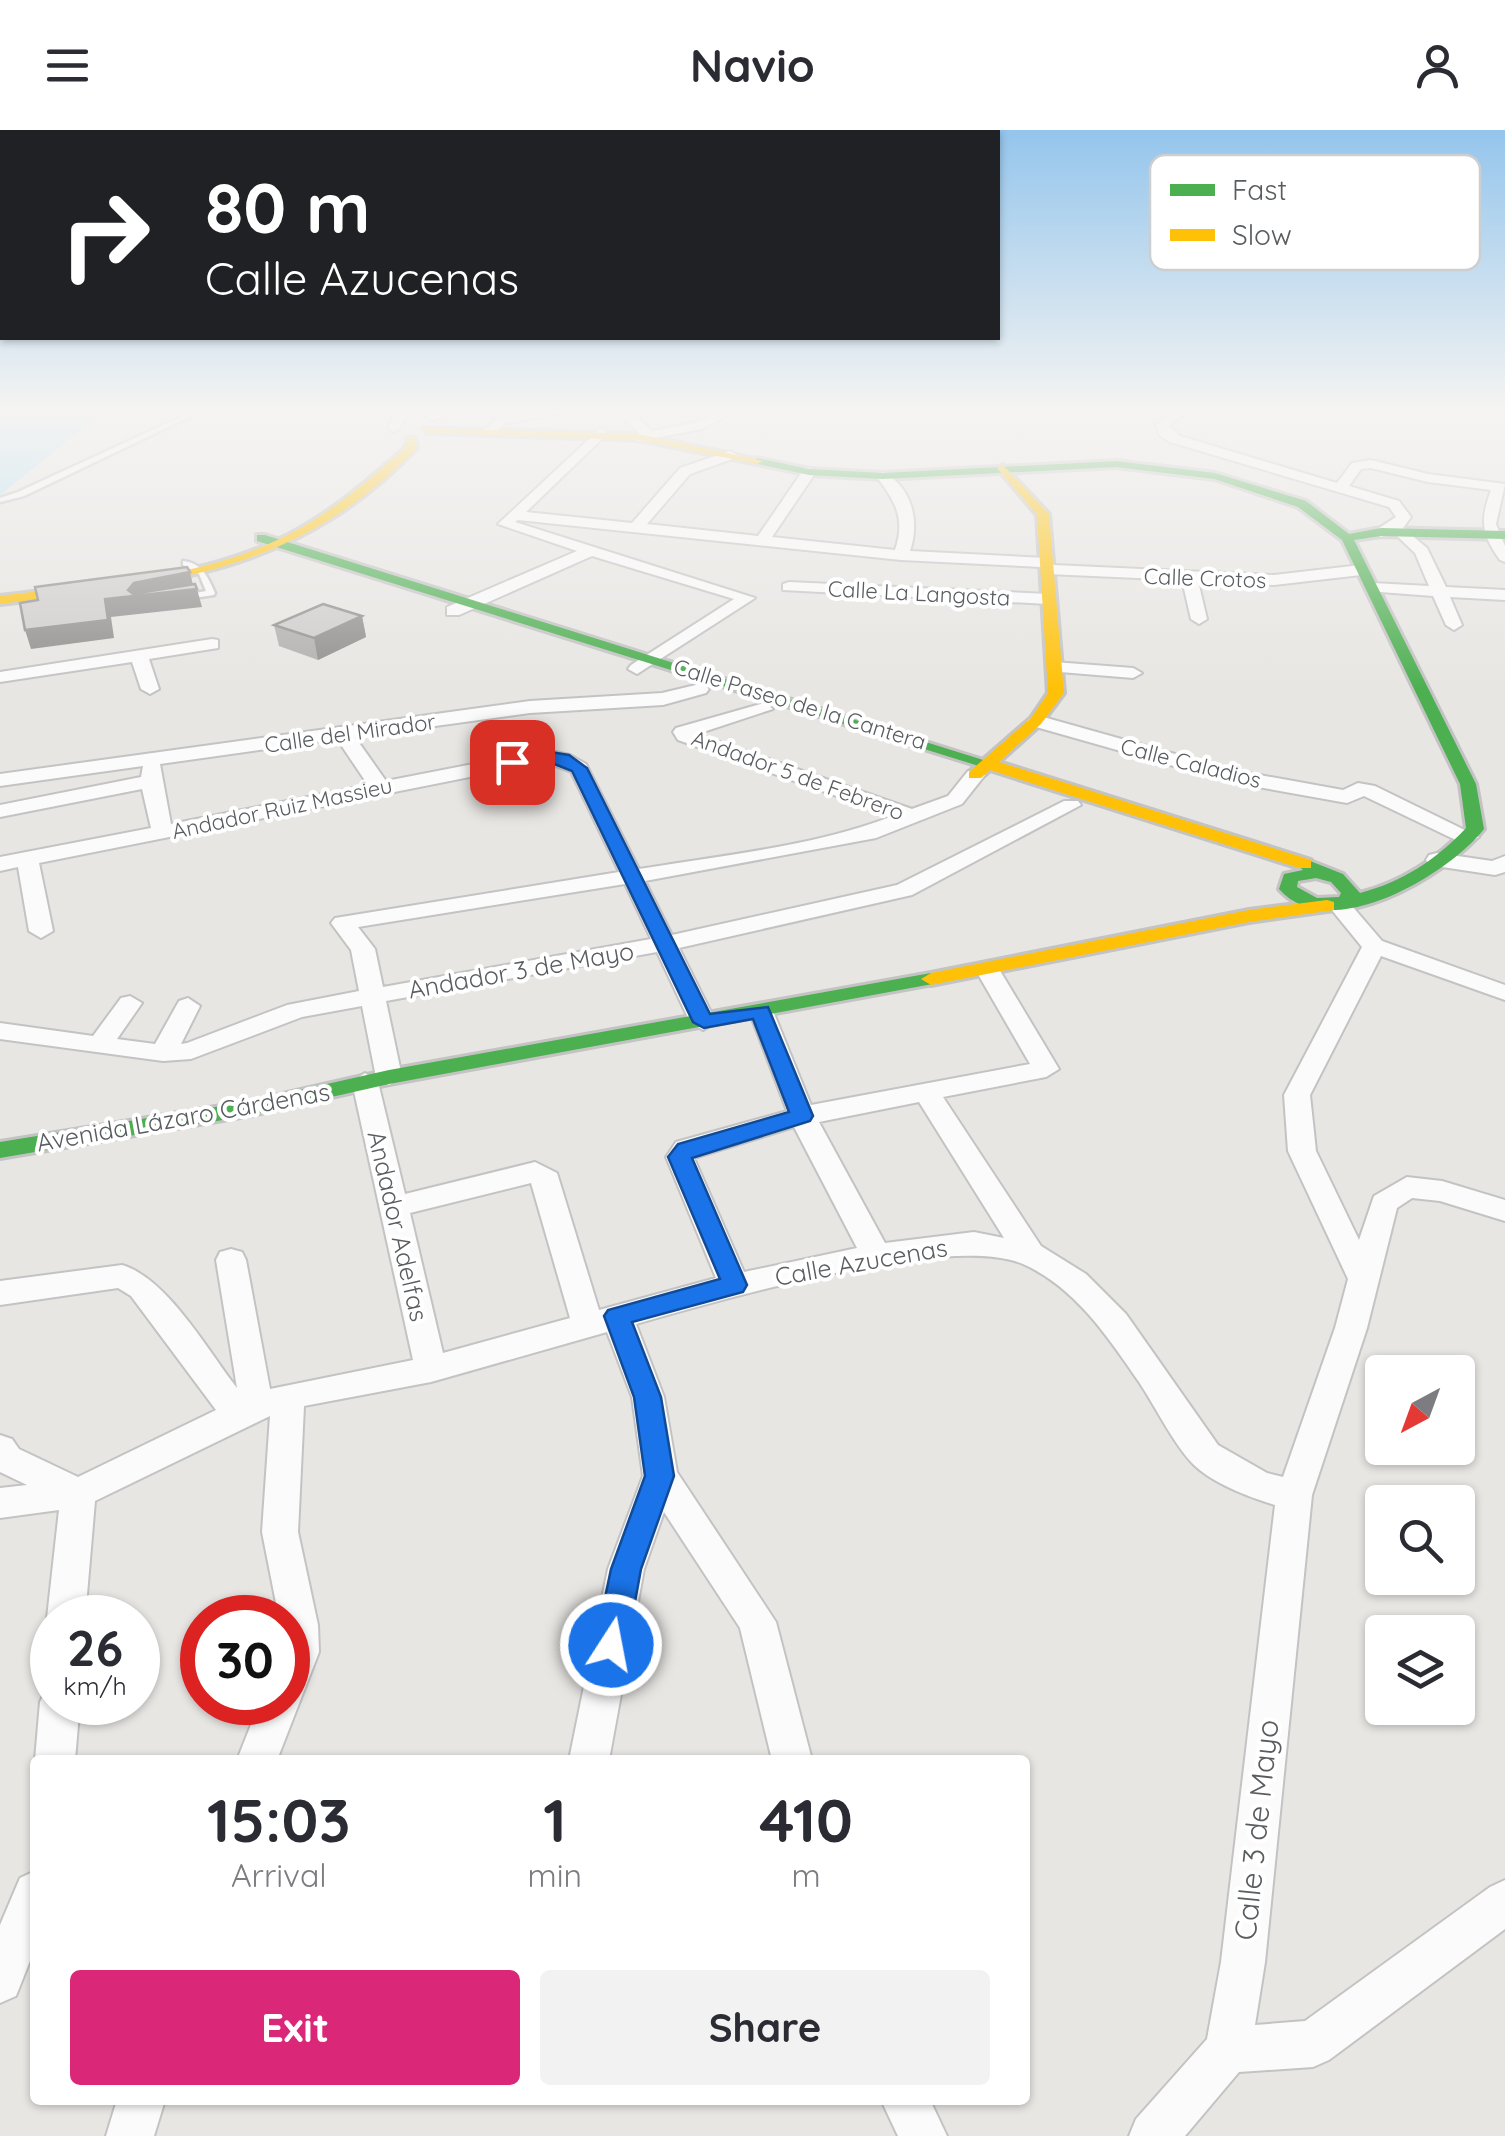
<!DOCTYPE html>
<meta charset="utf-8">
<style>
body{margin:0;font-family:Quicksand,sans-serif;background:#f2f2f3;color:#2b2b33;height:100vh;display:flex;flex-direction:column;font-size:38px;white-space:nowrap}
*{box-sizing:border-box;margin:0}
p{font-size:32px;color:#7c7c81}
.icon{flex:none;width:55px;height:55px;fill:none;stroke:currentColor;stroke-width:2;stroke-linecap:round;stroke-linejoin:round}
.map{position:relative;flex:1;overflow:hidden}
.sheet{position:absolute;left:30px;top:1625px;width:1000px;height:350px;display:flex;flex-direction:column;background:#fff;border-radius:10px;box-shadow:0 2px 8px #0004}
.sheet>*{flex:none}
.hud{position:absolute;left:0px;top:0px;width:1000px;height:210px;box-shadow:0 2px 8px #0004;background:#202124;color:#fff;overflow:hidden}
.needle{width:65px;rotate:221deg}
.buttons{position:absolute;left:1365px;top:1225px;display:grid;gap:20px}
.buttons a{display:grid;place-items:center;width:110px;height:110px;border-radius:10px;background:#fff;box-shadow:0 2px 8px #0004;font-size:50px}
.speed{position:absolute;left:30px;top:1465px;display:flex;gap:20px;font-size:50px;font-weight:700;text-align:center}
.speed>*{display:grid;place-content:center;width:130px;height:130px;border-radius:50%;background:#fff;box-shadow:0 2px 8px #0004;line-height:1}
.speed small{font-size:25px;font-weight:400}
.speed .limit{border:15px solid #d22;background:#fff;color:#111}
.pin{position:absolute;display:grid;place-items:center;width:85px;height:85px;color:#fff;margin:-42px;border-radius:20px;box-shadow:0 5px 15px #0006}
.me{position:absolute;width:110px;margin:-55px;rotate:11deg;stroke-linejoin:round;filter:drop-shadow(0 0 8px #0008)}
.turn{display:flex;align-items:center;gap:35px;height:210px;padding:0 40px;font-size:45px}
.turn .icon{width:130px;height:130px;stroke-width:2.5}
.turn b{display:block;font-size:70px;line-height:85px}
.eta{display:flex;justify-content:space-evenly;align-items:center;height:170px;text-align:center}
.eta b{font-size:60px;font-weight:800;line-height:70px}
.button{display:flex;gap:20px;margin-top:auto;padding:20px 40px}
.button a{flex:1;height:115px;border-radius:10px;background:#db2777;color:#fff;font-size:40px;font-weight:800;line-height:115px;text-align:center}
.button a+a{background:#f2f2f3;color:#2b2b33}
header{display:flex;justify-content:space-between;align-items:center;height:130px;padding:0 40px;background:#fff;font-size:45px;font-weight:800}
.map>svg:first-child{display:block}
.water{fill:#b6dff3}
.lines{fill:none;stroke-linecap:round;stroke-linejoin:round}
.lane-casing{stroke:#c4c3c4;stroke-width:5}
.street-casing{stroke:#c4c3c4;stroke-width:4}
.fast-casing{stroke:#c3c3c4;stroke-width:6}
.slow-casing{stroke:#c3c3c4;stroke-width:6}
.lane{fill:#fcfbfb;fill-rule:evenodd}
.street{fill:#fcfbfb;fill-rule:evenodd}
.fast{fill:#4caf50;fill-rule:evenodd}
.slow{fill:#ffc107;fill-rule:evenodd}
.wall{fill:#b2b0af}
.shaded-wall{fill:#91908e}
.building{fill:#cfcdcb;stroke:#91908e;stroke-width:2.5}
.route{fill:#1a73e8;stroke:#114b97;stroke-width:2.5}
.labels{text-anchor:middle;stroke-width:8;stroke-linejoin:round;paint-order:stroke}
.far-street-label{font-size:22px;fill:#595d60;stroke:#fff}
.street-label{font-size:25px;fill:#595d60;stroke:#fff}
.near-street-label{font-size:30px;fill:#595d60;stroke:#fff}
.key{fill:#fff;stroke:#cdcecf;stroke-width:2.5}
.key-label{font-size:28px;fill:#595d60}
</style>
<header><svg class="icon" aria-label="menu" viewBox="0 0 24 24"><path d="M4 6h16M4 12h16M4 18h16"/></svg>Navio<svg class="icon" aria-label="person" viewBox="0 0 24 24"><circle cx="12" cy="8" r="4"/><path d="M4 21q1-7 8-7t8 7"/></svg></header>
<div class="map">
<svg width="1505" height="2006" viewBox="0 0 1505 2006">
<rect width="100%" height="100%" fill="#e8e6e3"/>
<polygon class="water" points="0,279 89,279 102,283 0,365"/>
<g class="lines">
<g class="lane-casing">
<g id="lane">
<polygon points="198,279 206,279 24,366 0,372 0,368 18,362"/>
<path d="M183 431C202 433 208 447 215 463L214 465 180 470V466L206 461 199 444 183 435Z"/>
</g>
</g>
<g class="street-casing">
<g id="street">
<polygon points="396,279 408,279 400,298 394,302 388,298"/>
<polygon points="445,279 465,279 432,290 426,286"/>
<polygon points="552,279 583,279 506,293 490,305 484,301 498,287"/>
<polygon points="615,279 628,279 652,301 694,293 725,279 741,279 702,299 639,311 632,307 639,303"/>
<path d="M1176 279H1190L1169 296 1180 306 1337 353 1352 333 1371 330 1428 344 1505 354 1496 394 1505 416V432L1500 430C1481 404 1480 390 1491 360L1428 352 1371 338 1361 339 1349 356 1399 371 1411 387 1403 398 1427 418 1446 457 1505 460V470L1450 467 1462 495 1454 500 1446 495 1433 466 1367 461V455L1373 453 1429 456 1415 423 1393 402 1381 407 1373 402 1396 387 1389 377 1170 312 1160 306 1156 295Z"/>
<path d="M600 299 605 300V306L526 382 632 393 680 338 730 321 737 325 735 328 690 344 647 394 758 406 804 339 809 338 816 342 772 407 895 420C906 388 895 371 876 346L883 342C912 357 920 391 910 421L1047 428 1054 435 1274 445 1361 435 1369 440 1361 445 1274 455 1198 451 1207 489 1199 494 1191 489 1182 450 1048 444 1041 437 901 430 518 390 515 392 755 468 637 544 628 539 631 535 734 469 592 426 459 485H447V477L577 421 498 394Z"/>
<polygon points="789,452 1048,464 1056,469 1048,474 783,460 783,454"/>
<polygon points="212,509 218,510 218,518 149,529 159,559 150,564 141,559 132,532 0,552 0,542"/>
<polygon points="1054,532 1133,538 1142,543 1133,548 1048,541 1048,533"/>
<path d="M700 554 709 559 706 563 663 575 530 583 355 607 386 651 545 620 570 625 586 634 639 739C723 725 812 717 893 686L678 610 673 602 676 598 757 575 764 573 773 579 697 604 912 679 948 666 968 641H982L985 645 962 674 876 708 645 751 672 805 897 755 1064 671H1078L1081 675 912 765 679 818 716 892 703 900 690 892 657 822 386 871 402 947 389 955 376 947 362 876 302 887 191 929 163 931 0 909V893L93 906 121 868 130 866 142 873 117 909 155 914 179 871 188 868 200 876 181 914 187 913 287 875 359 861 351 820 331 793 335 788 619 742 571 642 545 632 39 733 53 801 41 808 29 801 18 737 0 741V727L151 698 142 659 0 687V675L141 647 143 636 0 656V644L530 571 662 563ZM337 609 368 655 171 694 160 634ZM625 754 651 809 383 857 375 819 358 797Z"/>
<polygon points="1036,585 1232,640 1343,660 1358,653 1375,656 1479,707 1468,713 1460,712 1364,666 1347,673 1230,652 1029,595 1027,591"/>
<polygon points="1437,723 1492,731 1505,726 1505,742 1495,745 1429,735 1426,730 1429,725"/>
<path d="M1338 767 1346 769 1382 811 1505 855V870L1381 826 1310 965 1316 1021 1359 1110 1374 1066 1407 1047 1442 1051 1505 1070V1091L1440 1071 1412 1068 1397 1078 1367 1198 1312 1365 1265 1832 1255 1895 1305 1891 1490 1757 1505 1750V1799L1329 1930 1313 1937 1239 1942 1185 2006H1129L1136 1989 1207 1909 1221 1832 1275 1375C1249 1367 1214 1354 1194 1335 1174 1315 1155 1276 1139 1252 1108 1207 1075 1157 1023 1134 950 1102 717 1171 636 1194L664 1267 677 1342 776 1492 812 1630H772L740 1498 664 1382 644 1439 609 1630H569L608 1439 643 1346 632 1267 607 1202 431 1252 304 1276 298 1402 318 1495 319 1522 277 1630H237L260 1572H288V1488H279L262 1402 270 1286 95 1371 85 1488H52V1500L47 1488 59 1380 0 1388V1358L27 1355 0 1342V1305L12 1309 19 1319 78 1347 216 1280 131 1166 118 1158 0 1175V1151L122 1135C167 1148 208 1221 237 1258L216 1130 220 1122 231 1119 242 1122 246 1130 270 1259 413 1230 352 952 365 943 378 952 405 1064 535 1032 557 1043 599 1180 716 1148 666 1027 676 1012 787 981 749 881 752 876H770L773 881 811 975 1030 934 975 839 987 832 999 839 1059 939 1046 947 943 967 1041 1116 1086 1144 1126 1184 1218 1315 1267 1343 1283 1347 1335 1198 1348 1149 1288 1021 1284 965 1362 817 1327 774ZM919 972 1004 1108 974 1102 885 1113 819 992ZM794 997 857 1118 744 1142 694 1028ZM531 1053 570 1188 443 1223 410 1083Z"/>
<polygon points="52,1556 52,1572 80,1572 75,1630 35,1630 40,1572 46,1559"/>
<polygon points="35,1741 35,1818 16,1866 0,1873 0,1795 20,1748"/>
<polygon points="117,1970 165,1970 154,2006 106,2006"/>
<polygon points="881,1970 930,1970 947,2006 898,2006"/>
</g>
</g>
<g class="fast-casing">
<g id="fast">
<path d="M757 328 809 339 883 343 1116 331 1215 343 1306 371 1349 404 1381 398 1505 401V409L1381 406 1354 410 1476 654 1484 699C1448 745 1329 816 1279 759L1284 744 1303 740 1296 734 1305 729 1343 744 1360 763C1402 752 1436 730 1466 698L1460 654 1342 410 1298 377 1214 349 1116 337 883 349 809 345 753 333ZM1316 748 1331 752 1341 763 1339 767 1317 768 1297 757 1298 751Z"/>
<polygon points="257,405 265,405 996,634 982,637 257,411"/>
<polygon points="931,843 938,845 941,849 938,853 389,954 252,985 0,1028 0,1012 252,971 389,940"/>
</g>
</g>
<g class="slow-casing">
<g id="slow">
<polygon points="423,298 639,304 763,331 757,334 639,310 427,303"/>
<path d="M407 308H415L417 318C295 446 164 453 0 474V466C99 453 207 450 297 400 337 378 372 347 406 317Z"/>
<polygon points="1003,335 1049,384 1064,563 1041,594 999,632 1311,730 1311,738 1299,738 990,640 981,648 969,648 969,642 1031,588 1048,563 1037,385 997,338"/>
<polygon points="1327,770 1334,772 1334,780 1249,792 931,855 921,849 931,843 1249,780"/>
</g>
</g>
<use href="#lane" class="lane"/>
<use href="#street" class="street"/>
<use href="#fast" class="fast"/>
<use href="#slow" class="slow"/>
</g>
<polygon class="wall" points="362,486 366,507 318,530 279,516 274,495"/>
<g class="shaded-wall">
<polygon points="190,442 194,459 197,459 202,477 111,487 114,508 31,519 25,500 105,469 134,453"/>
<polygon points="362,486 366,507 318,530 314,508"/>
</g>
<g class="building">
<polygon points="187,437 190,442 134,453 128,460 133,464 195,454 197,459 105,469 108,490 25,500 20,473 38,470 35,457"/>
<polygon points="323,474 362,486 314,508 274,495"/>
</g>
<linearGradient id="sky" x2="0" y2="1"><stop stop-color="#94c5ec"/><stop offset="0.5" stop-color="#f5f4f2"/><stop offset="1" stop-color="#f5f4f2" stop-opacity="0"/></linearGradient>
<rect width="1505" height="560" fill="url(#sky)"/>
<polygon class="route" points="544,621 569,625 587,638 710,884 768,877 813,986 810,991 692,1028 747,1155 743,1162 632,1192 661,1267 674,1346 641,1439 627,1515 622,1526 611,1530 600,1526 595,1515 611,1439 645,1346 634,1267 604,1186 608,1180 720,1149 668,1027 678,1014 789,982 753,889 704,898 693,892 572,641 544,630 512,637 503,632"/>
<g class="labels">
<g class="far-street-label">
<text transform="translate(1205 448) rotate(2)" y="8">Calle Crotos</text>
<text transform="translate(919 463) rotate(3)" y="8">Calle La Langosta</text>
<text transform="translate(800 574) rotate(17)" y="8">Calle Paseo de la Cantera</text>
<text transform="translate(350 603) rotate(-8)" y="8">Calle del Mirador</text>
<text transform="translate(1191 633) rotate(14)" y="8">Calle Caladios</text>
<text transform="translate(798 645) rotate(20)" y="8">Andador 5 de Febrero</text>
<text transform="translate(282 678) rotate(-12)" y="8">Andador Ruiz Massieu</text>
</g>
<g class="street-label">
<text transform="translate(521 840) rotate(-10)" y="9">Andador 3 de Mayo</text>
<text transform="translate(183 987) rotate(-10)" y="9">Avenida Lázaro Cárdenas</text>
<text transform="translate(398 1096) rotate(77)" y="9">Andador Adelfas</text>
<text transform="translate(861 1132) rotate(-10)" y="9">Calle Azucenas</text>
</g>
<g class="near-street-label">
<text transform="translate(1257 1700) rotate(-84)" y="10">Calle 3 de Mayo</text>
</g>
</g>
<rect x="1150" y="25" width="330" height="115" rx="15" class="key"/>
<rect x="1170" y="54" width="45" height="12" fill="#4caf50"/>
<rect x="1170" y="99" width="45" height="12" fill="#ffc107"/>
<g class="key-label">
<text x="1232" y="70">Fast</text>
<text x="1232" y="115">Slow</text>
</g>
</svg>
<div class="buttons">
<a><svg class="needle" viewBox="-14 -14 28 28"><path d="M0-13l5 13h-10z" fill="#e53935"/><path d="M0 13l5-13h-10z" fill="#7c7c81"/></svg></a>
<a><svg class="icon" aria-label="search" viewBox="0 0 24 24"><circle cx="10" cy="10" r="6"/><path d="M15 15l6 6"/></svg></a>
<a><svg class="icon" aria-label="layers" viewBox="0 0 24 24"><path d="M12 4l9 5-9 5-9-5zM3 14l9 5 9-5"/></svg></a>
</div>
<div class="speed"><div>26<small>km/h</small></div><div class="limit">30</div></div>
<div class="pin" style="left:512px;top:632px;background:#d93025"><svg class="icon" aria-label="arrive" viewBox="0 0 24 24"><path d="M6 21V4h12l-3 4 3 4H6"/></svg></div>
<svg class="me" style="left:611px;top:1515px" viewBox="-20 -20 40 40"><circle r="17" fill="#1a73e8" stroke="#fff" stroke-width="3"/><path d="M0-11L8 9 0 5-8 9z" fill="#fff"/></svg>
<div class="hud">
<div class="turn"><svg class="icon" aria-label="right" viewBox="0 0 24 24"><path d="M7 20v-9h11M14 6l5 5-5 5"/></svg><div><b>80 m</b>Calle Azucenas</div></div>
</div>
<section class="sheet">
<div class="eta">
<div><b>15:03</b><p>Arrival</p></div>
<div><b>1</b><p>min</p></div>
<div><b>410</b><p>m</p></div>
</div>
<div class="button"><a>Exit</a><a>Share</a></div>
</section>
</div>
